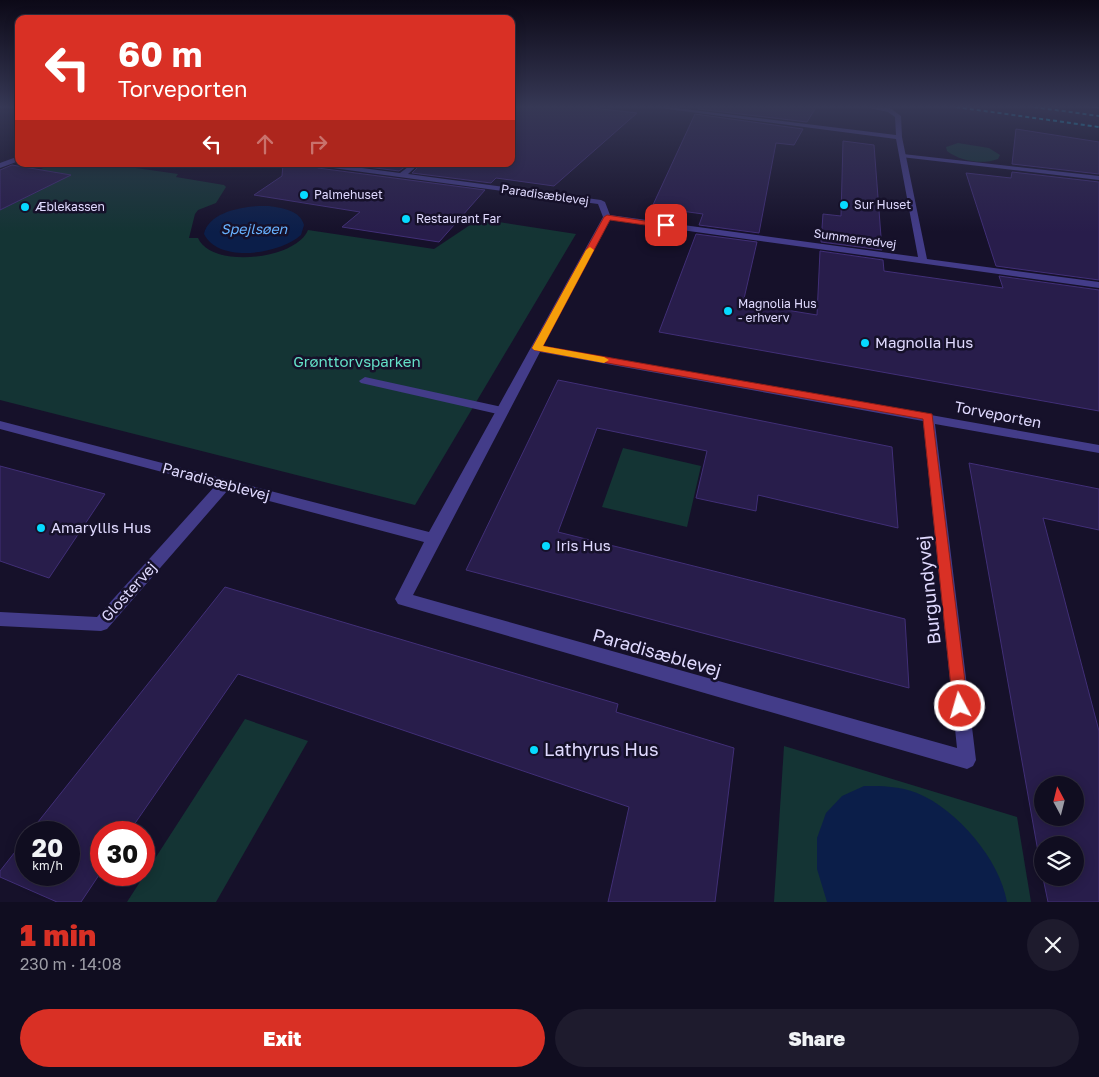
<!DOCTYPE html>
<meta charset="utf-8">
<style>
body{margin:0;font-family:"Golos Text",sans-serif;background:#1e1b2d;color:#f1f3f6;height:100vh;display:flex;flex-direction:column;font-size:19px;white-space:nowrap}
*{box-sizing:border-box;margin:0}
p{font-size:16px;color:#9c9ca5}
.icon{flex:none;width:28px;height:28px;fill:none;stroke:currentColor;stroke-width:2;stroke-linecap:round;stroke-linejoin:round}
.map{position:relative;height:902px;overflow:hidden}
.sheet{display:flex;flex-direction:column;background:#100d20;flex:1}
.sheet>*{flex:none}
.top-card{position:absolute;left:15px;top:15px;width:500px;height:152px;border-radius:10px;box-shadow:0 2px 12px #0003,0 0 0 1px #302d3e;background:#d93025;color:#fff;overflow:hidden}
.needle{width:32px;rotate:353deg}
.fabs{position:absolute;left:1034px;top:776px;display:grid;gap:10px}
.fabs a{display:grid;place-items:center;width:50px;height:50px;border-radius:50%;background:#100d20;box-shadow:0 2px 12px #0003,0 0 0 1px #302d3e;font-size:25px}
.speed{position:absolute;left:15px;top:821px;display:flex;gap:10px;font-size:25px;font-weight:700;text-align:center}
.speed>*{display:grid;place-content:center;width:65px;height:65px;border-radius:50%;background:#100d20;box-shadow:0 2px 12px #0003,0 0 0 1px #302d3e;line-height:1}
.speed small{font-size:12px;font-weight:400}
.speed .limit{border:8px solid #d22;background:#fff;color:#111}
.pin{position:absolute;display:grid;place-items:center;width:42px;height:42px;color:#fff;margin:-21px;border-radius:10px;box-shadow:0 2px 8px #0006}
.me{position:absolute;width:55px;margin:-28px;rotate:354deg;stroke-linejoin:round;filter:drop-shadow(0 0 4px #0008)}
.turn{display:flex;align-items:center;gap:18px;height:105px;padding:0 20px;font-size:22px}
.turn .icon{width:65px;height:65px;stroke-width:2.5}
.turn b{display:block;font-size:35px;line-height:42px}
.lanes{display:flex;align-items:center;height:48px;padding:0 20px;background:#0003;justify-content:center;gap:25px;direction:ltr}
.lanes .off{opacity:.35}
.round{display:grid;place-items:center;flex:none;width:52px;height:52px;border-radius:26px;background:#1e1b2d}
.summary{display:flex;align-items:center;justify-content:space-between;height:85px;padding:0 20px}
h1{font-size:30px;font-weight:800;line-height:38px;color:#d93025}
.primary-button{display:flex;gap:10px;margin-top:auto;padding:10px 20px}
.primary-button a{flex:1;height:58px;border-radius:30px;background:#d93025;color:#fff;font-size:20px;font-weight:800;line-height:58px;text-align:center}
.primary-button a+a{background:#1e1b2d;color:#f1f3f6}
.map>svg:first-child{display:block}
.green{fill:#143434}
.water{fill:#0b1e49}
.building{fill:#281d4b;stroke:#412f77;fill-rule:evenodd}
.lines{fill:none;stroke-linecap:round;stroke-linejoin:round}
.lane{fill:#433c89;fill-rule:evenodd}
.street{fill:#433c89;fill-rule:evenodd}
.tram{stroke:#06daff;stroke-width:1}
.rail{stroke:#06daff;stroke-width:2;stroke-dasharray:4 3;stroke-linecap:butt}
.route{fill:#d93025;stroke:#8d1f18}
.slow{fill:#f59e0b}
.poi-dot{fill:#06daff;stroke:#16112a;stroke-width:2}
.labels{text-anchor:middle;stroke-width:5;stroke-linejoin:round;paint-order:stroke}
.far-poi-label{font-size:12px;fill:#e0daff;stroke:#16112a;text-anchor:start}
.far-street-label{font-size:12px;fill:#e0daff;stroke:#16112a}
.far-water-label{font-size:14px;font-style:italic;fill:#68b2ff;stroke:#16112a}
.poi-label{font-size:15px;fill:#e0daff;stroke:#16112a;text-anchor:start}
.park-label{font-size:15px;fill:#64e1c8;stroke:#16112a}
.street-label{font-size:15px;fill:#e0daff;stroke:#16112a}
.near-street-label{font-size:18px;fill:#e0daff;stroke:#16112a}
.near-poi-label{font-size:18px;fill:#e0daff;stroke:#16112a;text-anchor:start}
</style>
<div class="map">
<svg width="1099" height="902" viewBox="0 0 1099 902">
<rect width="100%" height="100%" fill="#16112a"/>
<g class="green">
<path d="M958 143 989 148 1000 155 998 159C982 165 960 161 947 151L946 147Z"/>
<path d="M52 164H108L178 174 176 177 224 185 226 187 216 203 198 210 195 214 189 238H198C211 269 296 260 308 230L434 249 479 219 576 234 415 505 0 400V210L70 175 39 170Z"/>
<polygon points="623,448 701,466 687,527 602,507"/>
<polygon points="245,719 308,741 216,902 127,902"/>
<polygon points="784,746 1017,817 1031,902 774,902"/>
</g>
<g class="water">
<path d="M269 206C282 208 300 210 304 225L301 235C280 254 219 264 204 234 209 210 249 205 269 206Z"/>
<path d="M864 786C882 786 900 786 917 793 957 809 1000 860 1007 902H827L817 869V838L826 813 842 796Z"/>
</g>
<g class="building">
<polygon points="511,106 575,106 637,113 554,186 496,178 491,183 412,173 421,164 511,164"/>
<polygon points="699,106 817,106 807,122 698,109"/>
<polygon points="695,114 803,129 794,145 776,143 759,233 699,225 703,214 652,207"/>
<polygon points="1016,129 1099,142 1099,174 1012,164"/>
<polygon points="843,141 874,145 882,250 821,242 823,214 841,216"/>
<polygon points="283,164 313,164 318,168 485,190 439,242 342,227 360,212 254,195 282,176"/>
<polygon points="344,164 409,164 399,171"/>
<polygon points="12,165 71,175 0,210 0,170"/>
<polygon points="1012,172 1099,182 1099,280 996,266 966,173 1011,178"/>
<polygon points="696,234 757,242 743,303 817,315 820,251 883,260 884,271 1003,288 999,276 1099,290 1099,411 659,332"/>
<polygon points="558,380 892,447 898,528 758,495 756,511 696,498 707,451 597,428 558,532 905,619 909,688 466,570"/>
<path d="M969 463 1099 489V530L1043 518 1099 731V902H1048L1043 878H1075V845H1042V874ZM1042 785H1075V818H1042Z"/>
<polygon points="0,466 105,494 49,578 0,561"/>
<polygon points="225,587 618,704 616,712 734,748 715,902 608,902 629,807 238,674 129,832 101,832 101,872 81,902 57,902 0,877 0,871 26,838 26,875 69,875 69,832 30,832"/>
</g>
<g class="lines">
<g class="lane">
<polygon points="903,154 1099,176 1099,180 901,157 901,155"/>
<polygon points="365,377 502,407 508,411 502,415 361,383 359,381"/>
</g>
<g class="street">
<path d="M645 106H659L896 135 895 117 888 112 860 106 890 108 901 116 902 137 927 259 1099 282V288L610 220 543 346 1099 445V453L935 424 976 760 973 766 967 769 398 604 395 599 424 542 228 490 107 629 101 631 0 626V612L97 617 215 486 0 429V421L429 532 603 217 598 204 318 166 315 164H332L400 173 412 164H419L408 174 601 200 605 202 610 215 918 257 896 139ZM540 352 923 421 957 748 413 595Z"/>
<polygon points="19,156 19,161 0,168 0,163"/>
</g>
<polyline class="tram" points="1085,106 1099,108"/>
<g class="rail">
<polyline points="949,106 1099,127"/>
<polyline points="1027,106 1099,116"/>
</g>
</g>
<linearGradient id="sky" x2="0" y2="1"><stop stop-color="#0c0917"/><stop offset="0.46" stop-color="#363855"/><stop offset="1" stop-color="#363855" stop-opacity="0"/></linearGradient>
<rect width="1099" height="232" fill="url(#sky)"/>
<polygon class="route" points="607,215 670,225 666,228 610,220 543,346 932,414 968,706 966,711 960,713 955,711 953,706 923,419 534,350 532,348 604,217"/>
<polygon class="slow" points="590,247 594,250 543,346 604,357 609,360 604,363 534,350 532,348 586,250"/>
<g class="poi-dot">
<circle cx="304" cy="195" r="5"/>
<circle cx="844" cy="205" r="5"/>
<circle cx="25" cy="207" r="5"/>
<circle cx="406" cy="219" r="5"/>
<circle cx="728" cy="311" r="5"/>
<circle cx="865" cy="343" r="5"/>
<circle cx="41" cy="528" r="5"/>
<circle cx="546" cy="546" r="5"/>
<circle cx="534" cy="750" r="5"/>
</g>
<g class="labels">
<g class="far-poi-label">
<text x="314" y="199">Palmehuset</text>
<text x="854" y="209">Sur Huset</text>
<text x="35" y="211">Æblekassen</text>
<text x="416" y="223">Restaurant Far</text>
<text x="738" y="308">Magnolia Hus<tspan x="738" dy="14">- erhverv</tspan></text>
</g>
<g class="far-street-label">
<text transform="translate(545 195) rotate(8)" y="4">Paradisæblevej</text>
<text transform="translate(855 239) rotate(8)" y="4">Summerredvej</text>
</g>
<g class="far-water-label">
<text x="254" y="234">Spejlsøen</text>
</g>
<g class="poi-label">
<text x="875" y="348">Magnolia Hus</text>
<text x="51" y="533">Amaryllis Hus</text>
<text x="556" y="551">Iris Hus</text>
</g>
<g class="park-label">
<text x="357" y="367">Grønttorvsparken</text>
</g>
<g class="street-label">
<text transform="translate(998 415) rotate(11)" y="5">Torveporten</text>
<text transform="translate(216 482) rotate(15)" y="5">Paradisæblevej</text>
<text transform="translate(129 592) rotate(-48)" y="5">Glostervej</text>
</g>
<g class="near-street-label">
<text transform="translate(929 590) rotate(-96)" y="6">Burgundyvej</text>
<text transform="translate(657 653) rotate(16)" y="6">Paradisæblevej</text>
</g>
<g class="near-poi-label">
<text x="544" y="756">Lathyrus Hus</text>
</g>
</g>
</svg>
<div class="fabs">
<a><svg class="needle" viewBox="-14 -14 28 28"><path d="M0-13l5 13h-10z" fill="#e53935"/><path d="M0 13l5-13h-10z" fill="#9c9ca5"/></svg></a>
<a><svg class="icon" aria-label="layers" viewBox="0 0 24 24"><path d="M12 4l9 5-9 5-9-5zM3 14l9 5 9-5"/></svg></a>
</div>
<div class="speed"><div>20<small>km/h</small></div><div class="limit">30</div></div>
<div class="pin" style="left:666px;top:225px;background:#d93025"><svg class="icon" aria-label="arrive" viewBox="0 0 24 24"><path d="M6 21V4h12l-3 4 3 4H6"/></svg></div>
<svg class="me" style="left:960px;top:706px" viewBox="-20 -20 40 40"><circle r="17" fill="#d93025" stroke="#fff" stroke-width="3"/><path d="M0-11L8 9 0 5-8 9z" fill="#fff"/></svg>
<div class="top-card">
<div class="turn"><svg class="icon" aria-label="left" viewBox="0 0 24 24"><path d="M17 20v-9H6M10 6l-5 5 5 5"/></svg><div><b>60 m</b>Torveporten</div></div>
<div class="lanes"><svg class="icon" aria-label="left" viewBox="0 0 24 24"><path d="M17 20v-9H6M10 6l-5 5 5 5"/></svg><svg class="icon off" aria-label="ahead" viewBox="0 0 24 24"><path d="M12 20V5M6 11l6-6 6 6"/></svg><svg class="icon off" aria-label="right" viewBox="0 0 24 24"><path d="M7 20v-9h11M14 6l5 5-5 5"/></svg></div>
</div>
</div>
<section class="sheet">
<div class="summary"><div><h1>1 min</h1><p>230 m · 14:08</p></div><a class="round"><svg class="icon" aria-label="close" viewBox="0 0 24 24"><path d="M6 6l12 12M18 6L6 18"/></svg></a></div>
<div class="primary-button"><a>Exit</a><a>Share</a></div>
</section>
